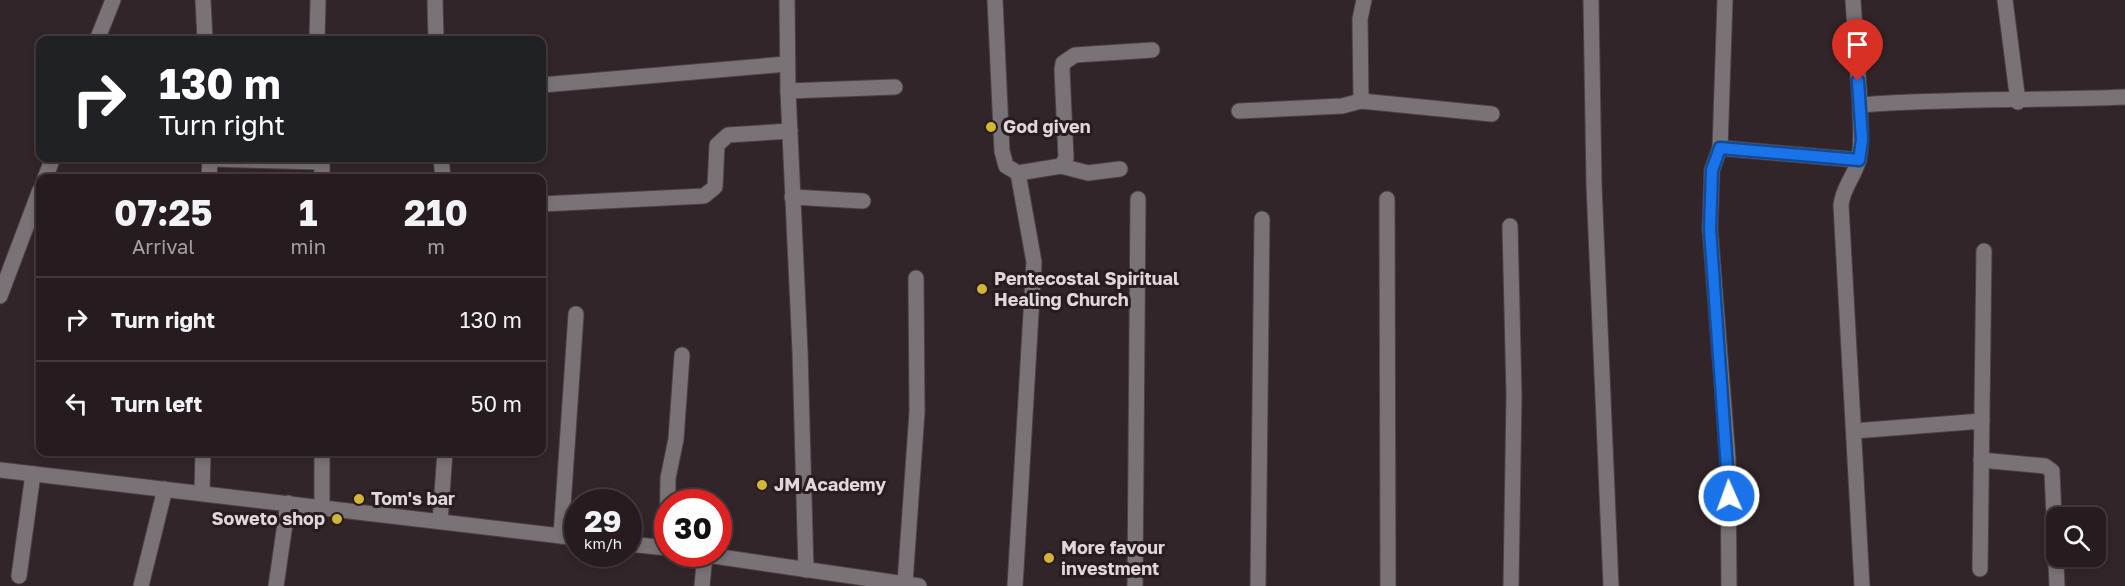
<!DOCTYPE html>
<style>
body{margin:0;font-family:"Golos Text",sans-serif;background:#2e2528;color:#f1f3f6;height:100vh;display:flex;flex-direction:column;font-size:22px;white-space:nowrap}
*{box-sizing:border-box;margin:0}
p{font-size:20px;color:#a4a1a4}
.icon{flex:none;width:33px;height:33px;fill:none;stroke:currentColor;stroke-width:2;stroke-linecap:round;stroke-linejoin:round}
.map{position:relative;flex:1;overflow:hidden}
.sheet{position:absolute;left:36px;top:174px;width:510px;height:282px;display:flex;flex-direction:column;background:#261c1f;border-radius:12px;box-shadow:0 3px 9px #0003,0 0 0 2px #423a3d}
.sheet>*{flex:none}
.top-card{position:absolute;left:36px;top:36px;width:510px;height:126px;border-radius:12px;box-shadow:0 3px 9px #0003,0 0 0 2px #423a3d;background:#202124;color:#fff;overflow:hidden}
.controls{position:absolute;left:2046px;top:507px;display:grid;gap:12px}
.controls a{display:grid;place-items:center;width:60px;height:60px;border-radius:12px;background:#261c1f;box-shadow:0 3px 9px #0003,0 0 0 2px #423a3d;font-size:30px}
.speed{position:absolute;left:564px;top:489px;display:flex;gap:12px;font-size:30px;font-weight:700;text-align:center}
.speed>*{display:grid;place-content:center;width:78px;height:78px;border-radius:50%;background:#261c1f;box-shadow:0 3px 9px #0003,0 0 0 2px #423a3d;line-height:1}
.speed small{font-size:15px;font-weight:400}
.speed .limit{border:9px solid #d22;background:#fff;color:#111}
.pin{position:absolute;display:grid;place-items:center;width:51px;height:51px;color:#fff;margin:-62px -26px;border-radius:50% 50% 50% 0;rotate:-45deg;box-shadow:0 0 6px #0007}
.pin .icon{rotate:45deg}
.me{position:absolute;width:66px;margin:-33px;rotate:358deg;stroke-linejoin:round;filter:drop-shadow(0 0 4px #0008)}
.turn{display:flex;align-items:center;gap:21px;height:126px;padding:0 24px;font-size:27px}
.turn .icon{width:78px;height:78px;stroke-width:2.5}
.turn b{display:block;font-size:42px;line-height:51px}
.eta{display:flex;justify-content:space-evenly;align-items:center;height:102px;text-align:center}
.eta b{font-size:36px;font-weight:700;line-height:42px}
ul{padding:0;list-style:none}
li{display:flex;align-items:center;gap:18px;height:84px;padding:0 24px;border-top:2px solid #423a3d}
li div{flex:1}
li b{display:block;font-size:22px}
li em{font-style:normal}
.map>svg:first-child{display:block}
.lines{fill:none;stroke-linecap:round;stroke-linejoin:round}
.minor-casing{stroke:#4e4145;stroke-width:17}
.minor{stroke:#797377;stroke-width:15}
.route-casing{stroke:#114b97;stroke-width:15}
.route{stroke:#1a73e8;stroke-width:10}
.poi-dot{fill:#d3b635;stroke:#281c20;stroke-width:2}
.labels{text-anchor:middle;stroke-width:6;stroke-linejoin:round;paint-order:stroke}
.poi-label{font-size:18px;font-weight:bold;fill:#dfd7d9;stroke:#281c20;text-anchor:start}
</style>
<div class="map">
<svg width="2125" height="586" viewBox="0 0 2125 586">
<rect width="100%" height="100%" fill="#322529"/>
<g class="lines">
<g class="minor-casing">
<g id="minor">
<polyline points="203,0 205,40"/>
<polyline points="435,0 436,40"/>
<polyline points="787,0 788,91 800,351 806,570"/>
<polyline points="995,0 1002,151 1006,166 1018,173 1061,166 1066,158 1062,70 1063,63 1075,55 1152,50"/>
<polyline points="1591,0 1594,185 1611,586"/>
<polyline points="1725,0 1720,148 1712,170 1710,229 1728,459 1729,586"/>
<path d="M1853 0 1860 105C1948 98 2037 101 2125 97"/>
<polyline points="2005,0 2018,102"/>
<polyline points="97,40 113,0"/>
<polyline points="317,40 318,0"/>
<polyline points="542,85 787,64"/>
<polyline points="788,91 895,87"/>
<polyline points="1361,101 1492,114"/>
<path d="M1860 105C1860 124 1863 144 1858 162 1854 177 1843 187 1841 205L1862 586"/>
<polyline points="1239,111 1342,106 1361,101 1360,19 1364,0"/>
<polyline points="1720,148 1859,160"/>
<polyline points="322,158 322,178"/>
<polyline points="441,158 443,178"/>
<polyline points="210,159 322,162"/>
<polyline points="1061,166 1088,173 1120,169"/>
<polyline points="45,178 53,158"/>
<polyline points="209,178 210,158"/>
<polyline points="792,197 863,201"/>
<polyline points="1387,199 1388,586"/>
<polyline points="542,204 704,196 715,187 717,145 728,135 790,131"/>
<polyline points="1510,226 1514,395 1511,586"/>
<polyline points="0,296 40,190"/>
<polyline points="1854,431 1982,421"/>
<polyline points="1981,460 2045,466 2052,471 2057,586"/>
<polyline points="0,470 578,538"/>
<polyline points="202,493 203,452"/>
<polyline points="322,508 322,452"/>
<polyline points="440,521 445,452"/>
<polyline points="561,536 576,314"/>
<polyline points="628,544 668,548"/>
<polyline points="667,548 668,478 676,439 682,355"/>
<polyline points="700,554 919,586"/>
<polyline points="1980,569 1984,251"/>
<polyline points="19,576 33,474"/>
<polyline points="905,583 917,412 916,278"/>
<polyline points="141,586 165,489"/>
<polyline points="276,586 288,503"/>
<polyline points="702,586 705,554"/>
<polyline points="1015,586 1034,262 1018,173"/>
<polyline points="1135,586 1138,199"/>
<polyline points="1258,586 1262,219"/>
</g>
</g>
<use href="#minor" class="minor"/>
</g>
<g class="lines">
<g class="route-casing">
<polyline id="route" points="1729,496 1710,229 1712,170 1720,148 1859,160 1862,140 1858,81"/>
</g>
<use href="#route" class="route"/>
</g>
<g class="poi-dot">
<circle cx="991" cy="127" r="6"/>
<circle cx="982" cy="289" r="6"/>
<circle cx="762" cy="485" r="6"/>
<circle cx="359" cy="499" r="6"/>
<circle cx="337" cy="519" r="6"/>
<circle cx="1049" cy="558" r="6"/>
</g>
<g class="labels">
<g class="poi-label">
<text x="1003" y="133">God given</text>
<text x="994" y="285">Pentecostal Spiritual<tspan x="994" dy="21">Healing Church</tspan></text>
<text x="774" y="491">JM Academy</text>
<text x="371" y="505">Tom's bar</text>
<text x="325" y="525" text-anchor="end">Soweto shop</text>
<text x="1061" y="554">More favour<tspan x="1061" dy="21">investment</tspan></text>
</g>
</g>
</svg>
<div class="controls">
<a><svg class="icon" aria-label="search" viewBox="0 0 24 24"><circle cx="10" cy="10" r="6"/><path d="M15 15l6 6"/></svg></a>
</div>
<div class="speed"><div>29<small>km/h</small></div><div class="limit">30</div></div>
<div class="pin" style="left:1858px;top:81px;background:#d93025"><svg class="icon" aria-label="arrive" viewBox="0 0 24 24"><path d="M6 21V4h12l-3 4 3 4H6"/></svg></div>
<svg class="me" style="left:1729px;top:496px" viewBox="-20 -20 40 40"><circle r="17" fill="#1a73e8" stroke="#fff" stroke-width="3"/><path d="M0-11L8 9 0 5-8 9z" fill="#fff"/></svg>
<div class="top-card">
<div class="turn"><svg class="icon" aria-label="right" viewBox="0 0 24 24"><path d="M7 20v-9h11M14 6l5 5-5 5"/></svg><div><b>130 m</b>Turn right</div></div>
</div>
<section class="sheet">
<div class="eta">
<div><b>07:25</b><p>Arrival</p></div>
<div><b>1</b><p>min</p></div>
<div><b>210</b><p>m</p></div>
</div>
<ul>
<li><svg class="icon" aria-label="right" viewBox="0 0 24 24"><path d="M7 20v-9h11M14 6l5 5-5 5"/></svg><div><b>Turn right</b></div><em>130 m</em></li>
<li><svg class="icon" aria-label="left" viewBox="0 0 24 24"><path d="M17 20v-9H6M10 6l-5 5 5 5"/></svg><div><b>Turn left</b></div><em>50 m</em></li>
</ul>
</section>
</div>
